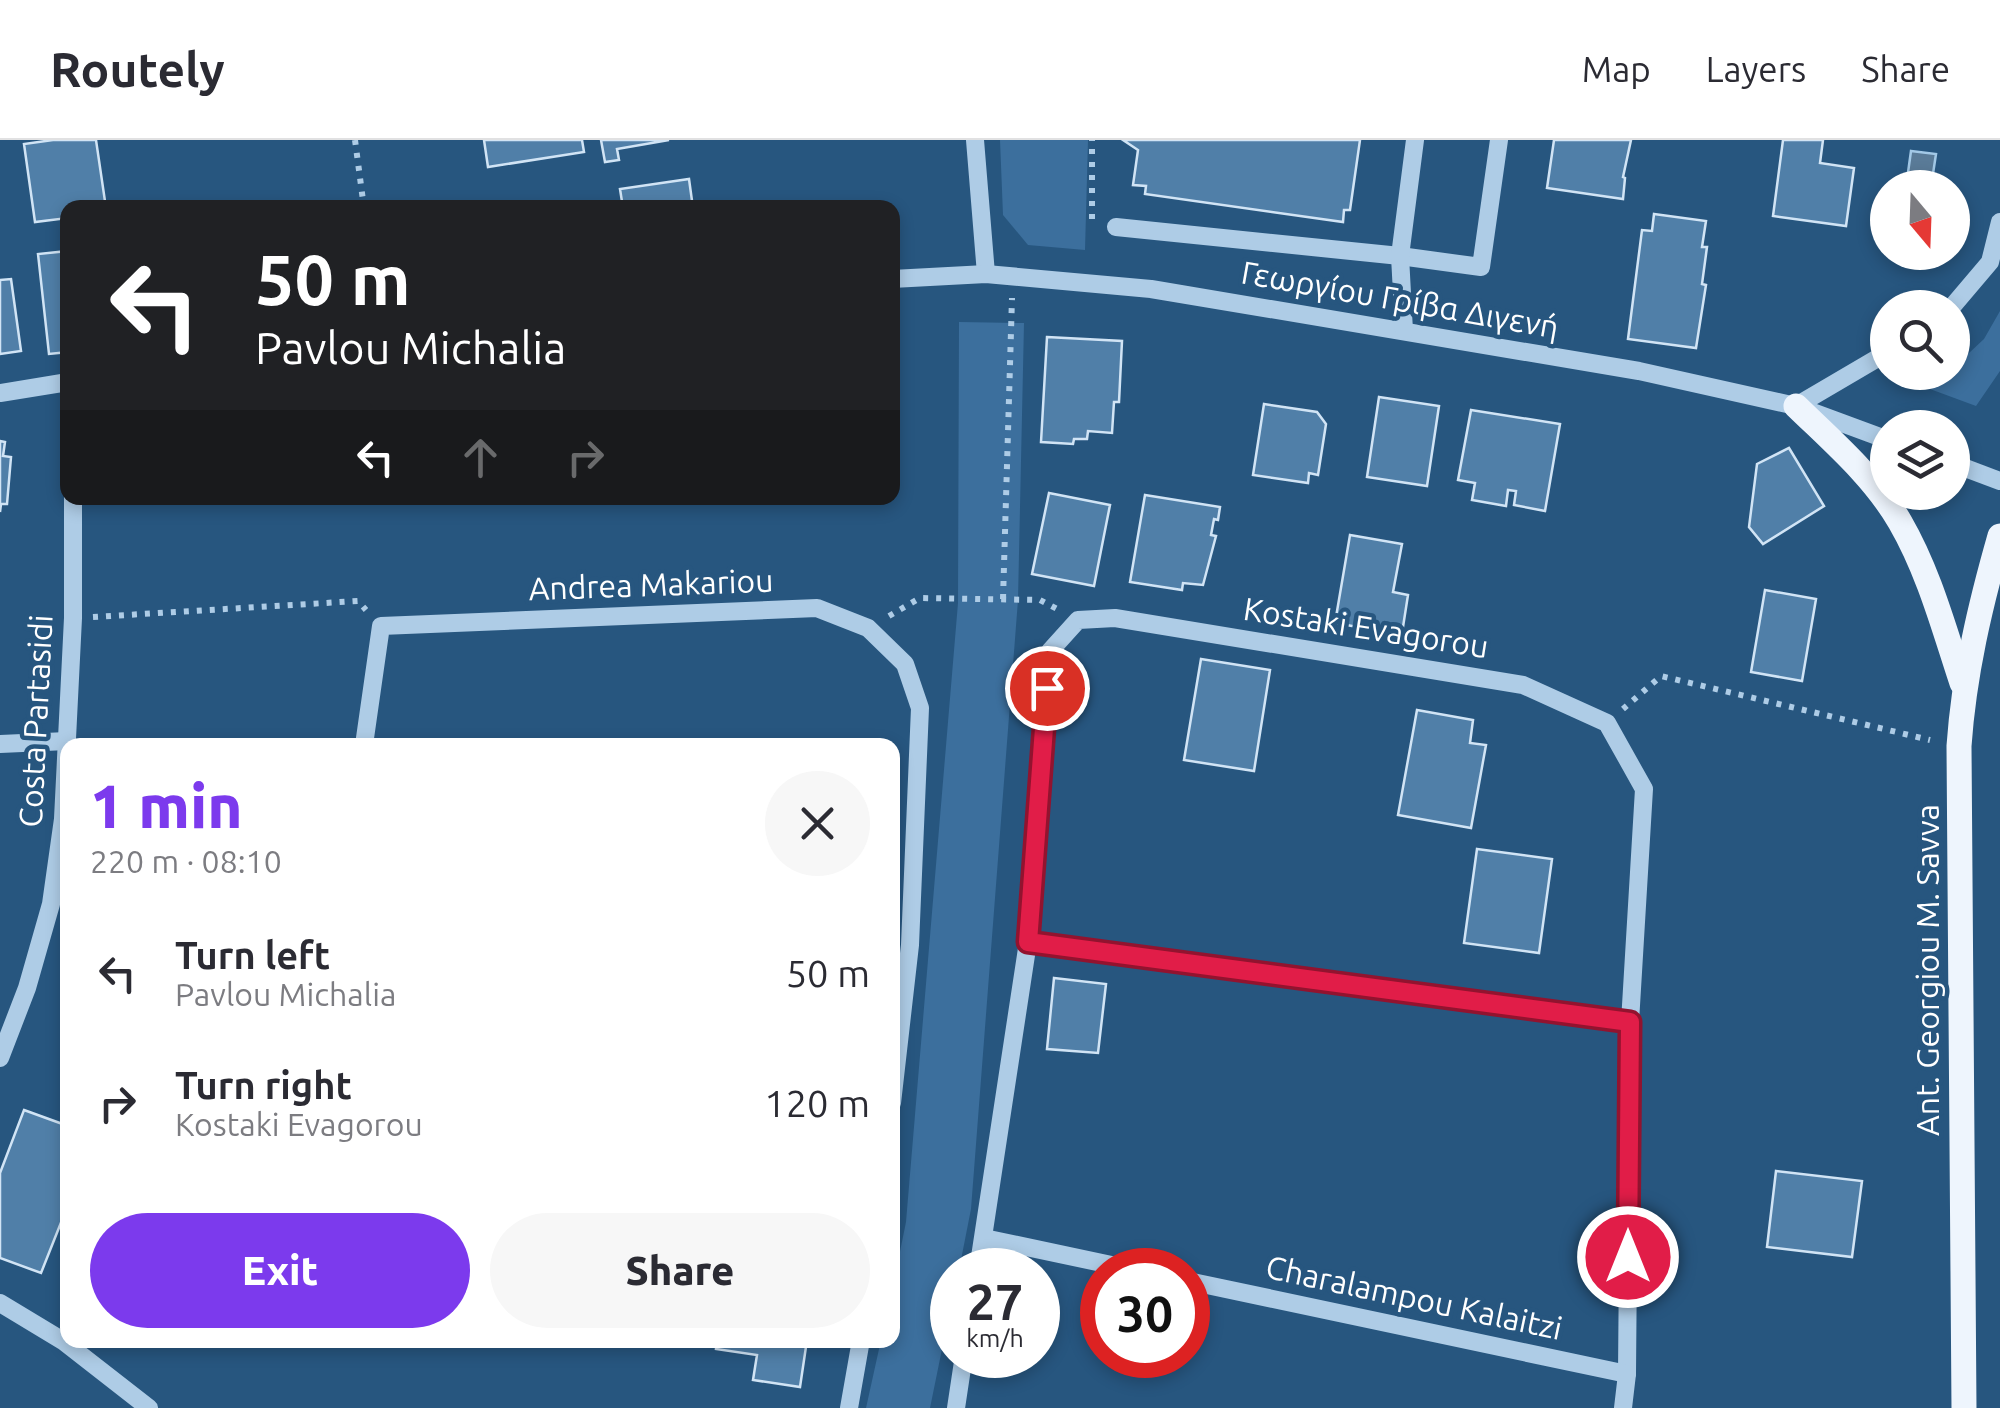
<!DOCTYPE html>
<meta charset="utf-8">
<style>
body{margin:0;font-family:Ubuntu,sans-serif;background:#f7f7f7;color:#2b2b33;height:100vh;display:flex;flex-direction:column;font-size:38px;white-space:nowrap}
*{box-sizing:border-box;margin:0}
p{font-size:32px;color:#7c7c81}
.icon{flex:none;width:55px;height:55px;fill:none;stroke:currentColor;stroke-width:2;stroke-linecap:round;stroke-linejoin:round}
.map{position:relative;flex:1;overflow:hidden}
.panel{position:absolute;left:60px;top:598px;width:840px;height:610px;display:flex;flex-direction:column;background:#fff;border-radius:20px;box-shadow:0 5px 15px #0003}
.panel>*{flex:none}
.top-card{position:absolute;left:60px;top:60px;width:840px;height:305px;border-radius:20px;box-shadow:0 5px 15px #0003;background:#202124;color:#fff;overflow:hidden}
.needle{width:65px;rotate:161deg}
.buttons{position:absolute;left:1870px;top:30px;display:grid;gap:20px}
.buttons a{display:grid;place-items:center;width:100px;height:100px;border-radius:50%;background:#fff;box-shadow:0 5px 15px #0003;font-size:50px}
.speed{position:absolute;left:930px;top:1108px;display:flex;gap:20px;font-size:50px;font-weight:700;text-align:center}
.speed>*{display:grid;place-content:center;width:130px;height:130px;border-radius:50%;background:#fff;box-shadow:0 5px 15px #0003;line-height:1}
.speed small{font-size:25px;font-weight:400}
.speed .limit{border:15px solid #d22;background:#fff;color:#111}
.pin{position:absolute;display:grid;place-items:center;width:85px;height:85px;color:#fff;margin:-42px;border:5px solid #fff;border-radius:50%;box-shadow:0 2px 10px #0007}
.me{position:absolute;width:110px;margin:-55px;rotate:0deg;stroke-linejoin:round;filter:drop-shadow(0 0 8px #0008)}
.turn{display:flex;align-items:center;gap:35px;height:210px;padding:0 30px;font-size:45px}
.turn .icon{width:130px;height:130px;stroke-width:2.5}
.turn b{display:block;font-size:70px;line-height:85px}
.lanes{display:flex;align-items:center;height:95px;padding:0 30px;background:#0003;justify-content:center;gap:50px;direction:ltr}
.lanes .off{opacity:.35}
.round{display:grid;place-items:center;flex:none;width:105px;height:105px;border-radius:52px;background:#f7f7f7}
.overview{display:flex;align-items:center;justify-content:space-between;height:170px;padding:0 30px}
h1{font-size:60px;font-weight:800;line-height:75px;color:#7c3aed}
.button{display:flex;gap:20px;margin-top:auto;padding:20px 30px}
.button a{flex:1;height:115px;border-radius:60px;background:#7c3aed;color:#fff;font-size:40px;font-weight:800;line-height:115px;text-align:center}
.button a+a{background:#f7f7f7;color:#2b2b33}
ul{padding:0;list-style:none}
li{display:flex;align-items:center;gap:30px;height:130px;padding:0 30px}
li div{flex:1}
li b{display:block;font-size:38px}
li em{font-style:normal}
header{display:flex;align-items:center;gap:60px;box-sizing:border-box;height:140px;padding:0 50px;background:#fff;border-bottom:2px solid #e1e1e2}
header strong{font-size:48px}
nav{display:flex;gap:55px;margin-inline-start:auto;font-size:35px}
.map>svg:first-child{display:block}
.green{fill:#3c6f9d}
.water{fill:#5a7b98;stroke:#a2c8e6;stroke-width:2.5}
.building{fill:#507fa8;stroke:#d1e4f5;stroke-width:2.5}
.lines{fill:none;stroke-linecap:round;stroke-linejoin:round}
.path{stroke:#aecce6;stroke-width:6;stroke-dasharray:5 8;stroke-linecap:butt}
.minor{stroke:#aecce6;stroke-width:18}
.major{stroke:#eef5fd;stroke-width:25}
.route-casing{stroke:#92132f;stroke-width:25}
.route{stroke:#e11d48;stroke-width:18}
.labels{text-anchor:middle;stroke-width:9;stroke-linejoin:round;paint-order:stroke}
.street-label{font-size:32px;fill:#fff;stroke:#27567f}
</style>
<header>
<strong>Routely</strong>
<nav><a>Map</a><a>Layers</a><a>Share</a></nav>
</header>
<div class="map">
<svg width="2000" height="1268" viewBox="0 0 2000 1268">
<rect width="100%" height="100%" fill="#27567f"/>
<g class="green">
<polygon points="1000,0 1088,0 1085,110 1028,105 1003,75"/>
<polygon points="2000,171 2000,231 1976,266 1930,249 1948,233 1952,232 1953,228 1984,199"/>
<polygon points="959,182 1024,183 1018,460 971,1069 959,1130 952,1130 952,1160 930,1268 866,1268 881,1200 892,1200 893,1146 906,1082 958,463"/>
</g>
<polygon class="water" points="1911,11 1936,14 1931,47 1906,47"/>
<g class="building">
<polygon points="53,0 96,0 106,68 68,68 68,78 35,82 24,4"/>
<polygon points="484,0 582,0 584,12 488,27"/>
<polygon points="601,0 669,0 617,9 619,20 605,22"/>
<polygon points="1123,0 1360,0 1350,70 1344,70 1343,82 1145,54 1146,46 1133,45 1138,10"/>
<polygon points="1554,0 1631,0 1623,37 1625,38 1623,59 1547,48"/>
<polygon points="1783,0 1823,0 1820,23 1854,28 1846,86 1773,76"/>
<polygon points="689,39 693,68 623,68 620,49"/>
<polygon points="1654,74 1706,81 1702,107 1707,107 1702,144 1706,145 1696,208 1628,199 1642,90 1652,91"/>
<polygon points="68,111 68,212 49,214 38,114"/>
<polygon points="11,139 21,211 0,214 0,140"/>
<polygon points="1047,197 1122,201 1119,262 1114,262 1112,293 1088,291 1087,299 1074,299 1073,304 1041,302"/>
<polygon points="1379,257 1439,266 1427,346 1367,337"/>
<polygon points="1264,264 1317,272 1326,284 1318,335 1309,333 1308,343 1253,335"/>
<polygon points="1471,270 1560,284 1545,371 1514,365 1516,351 1508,350 1506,366 1472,360 1475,343 1458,340"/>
<polygon points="0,301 5,302 3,316 11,317 7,364 1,364 0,372"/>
<polygon points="1789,308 1824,366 1763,404 1749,387 1757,324"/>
<polygon points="1049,353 1110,365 1094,446 1032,434"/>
<polygon points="1145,355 1220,367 1218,380 1214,379 1211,395 1216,396 1203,445 1183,443 1182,450 1130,442"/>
<polygon points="1350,395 1402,404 1393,452 1408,455 1403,487 1388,484 1386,492 1335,483"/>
<polygon points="1765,450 1816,459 1802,541 1751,532"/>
<polygon points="1201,519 1270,530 1254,631 1184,620"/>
<polygon points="1417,570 1473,580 1470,603 1486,605 1471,688 1398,675"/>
<polygon points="1477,709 1552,719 1539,813 1464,803"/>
<polygon points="1054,838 1106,844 1098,913 1047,909"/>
<polygon points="24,970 68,986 68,1065 41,1133 0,1118 0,1033"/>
<polygon points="1776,1031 1862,1041 1852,1117 1767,1107"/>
<polygon points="717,1200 807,1200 800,1247 753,1240 757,1215 716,1209"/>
</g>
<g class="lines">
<g class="path">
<polyline points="355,0 364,68"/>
<polyline points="1092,79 1092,0"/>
<polyline points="1003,459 1012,158"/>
<polyline points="889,476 920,458 1040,460 1059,470"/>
<polyline points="93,477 358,461 366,470"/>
<polyline points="1623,569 1661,536 1930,600"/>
</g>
<g class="minor">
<polyline points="975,0 986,134"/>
<polyline points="1116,87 1400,116 1481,127 1499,0"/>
<polyline points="892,139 986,134 1151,149 1639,231 1796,266 1888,300"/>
<polyline points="1951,168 1990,122 2000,82"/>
<polyline points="1404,191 1400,116 1415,0"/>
<polyline points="0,253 68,242"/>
<polyline points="1796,266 1888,212"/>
<polyline points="1952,323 2000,341"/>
<polyline points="0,604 67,601"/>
<polyline points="364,605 381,486 817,468 868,488 905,524 920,568 910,805 892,963"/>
<polyline points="1028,802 1630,882"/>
<polyline points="0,918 27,848 51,764 63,679 73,478 73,358"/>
<polyline points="984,1098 1135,1130"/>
<polyline points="978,1130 1028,802 1050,511 1078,480 1115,478 1523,545 1607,583 1644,649 1630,882 1627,1234 1623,1268"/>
<polyline points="1188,1141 1627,1234"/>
<polyline points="0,1163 63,1201 149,1268"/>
<polyline points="849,1268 861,1200"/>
<polyline points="956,1268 964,1215"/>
</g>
<g class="major">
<path d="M1796 266C1833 302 1874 337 1900 382 1929 432 1944 489 1962 543"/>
<path d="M1964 1268 1959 606C1964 534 1980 466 2000 396"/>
</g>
</g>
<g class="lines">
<g class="route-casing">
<polyline id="route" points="1047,548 1028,802 1630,882 1628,1117"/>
</g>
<use href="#route" class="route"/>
</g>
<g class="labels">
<g class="street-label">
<text transform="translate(1400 160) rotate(10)" y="11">Γεωργίου Γρίβα Διγενή</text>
<text transform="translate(651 445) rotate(-2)" y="11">Andrea Makariou</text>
<text transform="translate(1366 488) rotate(9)" y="11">Kostaki Evagorou</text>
<text transform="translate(36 581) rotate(-87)" y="11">Costa Partasidi</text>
<text transform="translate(1928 830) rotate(-90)" y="11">Ant. Georgiou M. Savva</text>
<text transform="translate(1414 1158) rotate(12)" y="11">Charalampou Kalaitzi</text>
</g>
</g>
</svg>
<div class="buttons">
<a><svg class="needle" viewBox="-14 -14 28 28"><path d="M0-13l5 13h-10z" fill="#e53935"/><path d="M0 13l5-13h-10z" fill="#7c7c81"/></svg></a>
<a><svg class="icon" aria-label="search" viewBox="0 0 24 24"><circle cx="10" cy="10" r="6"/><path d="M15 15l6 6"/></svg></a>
<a><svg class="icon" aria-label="layers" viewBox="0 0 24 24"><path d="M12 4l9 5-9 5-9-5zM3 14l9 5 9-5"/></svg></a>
</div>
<div class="speed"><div>27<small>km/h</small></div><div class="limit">30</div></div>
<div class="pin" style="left:1047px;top:548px;background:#d93025"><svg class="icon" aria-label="arrive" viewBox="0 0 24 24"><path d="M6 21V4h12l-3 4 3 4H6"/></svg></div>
<svg class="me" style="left:1628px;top:1117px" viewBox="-20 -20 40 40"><circle r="17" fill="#e11d48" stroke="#fff" stroke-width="3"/><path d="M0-11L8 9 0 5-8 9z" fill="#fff"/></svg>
<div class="top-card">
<div class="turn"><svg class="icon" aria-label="left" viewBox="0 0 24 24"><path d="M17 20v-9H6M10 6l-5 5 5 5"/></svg><div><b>50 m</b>Pavlou Michalia</div></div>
<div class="lanes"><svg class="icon" aria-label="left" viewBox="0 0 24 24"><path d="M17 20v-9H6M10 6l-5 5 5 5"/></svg><svg class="icon off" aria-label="ahead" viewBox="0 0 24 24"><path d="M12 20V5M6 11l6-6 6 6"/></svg><svg class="icon off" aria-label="right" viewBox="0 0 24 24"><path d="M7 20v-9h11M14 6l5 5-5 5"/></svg></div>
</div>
<section class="panel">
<div class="overview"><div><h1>1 min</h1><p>220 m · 08:10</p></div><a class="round"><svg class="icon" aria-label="close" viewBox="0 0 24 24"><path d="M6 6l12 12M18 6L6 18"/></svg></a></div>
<ul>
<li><svg class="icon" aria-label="left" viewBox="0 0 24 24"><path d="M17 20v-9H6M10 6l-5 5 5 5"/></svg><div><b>Turn left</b><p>Pavlou Michalia</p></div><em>50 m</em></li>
<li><svg class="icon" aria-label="right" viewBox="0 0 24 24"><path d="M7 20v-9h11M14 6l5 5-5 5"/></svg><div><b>Turn right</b><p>Kostaki Evagorou</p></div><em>120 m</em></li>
</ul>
<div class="button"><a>Exit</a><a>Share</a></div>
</section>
</div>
